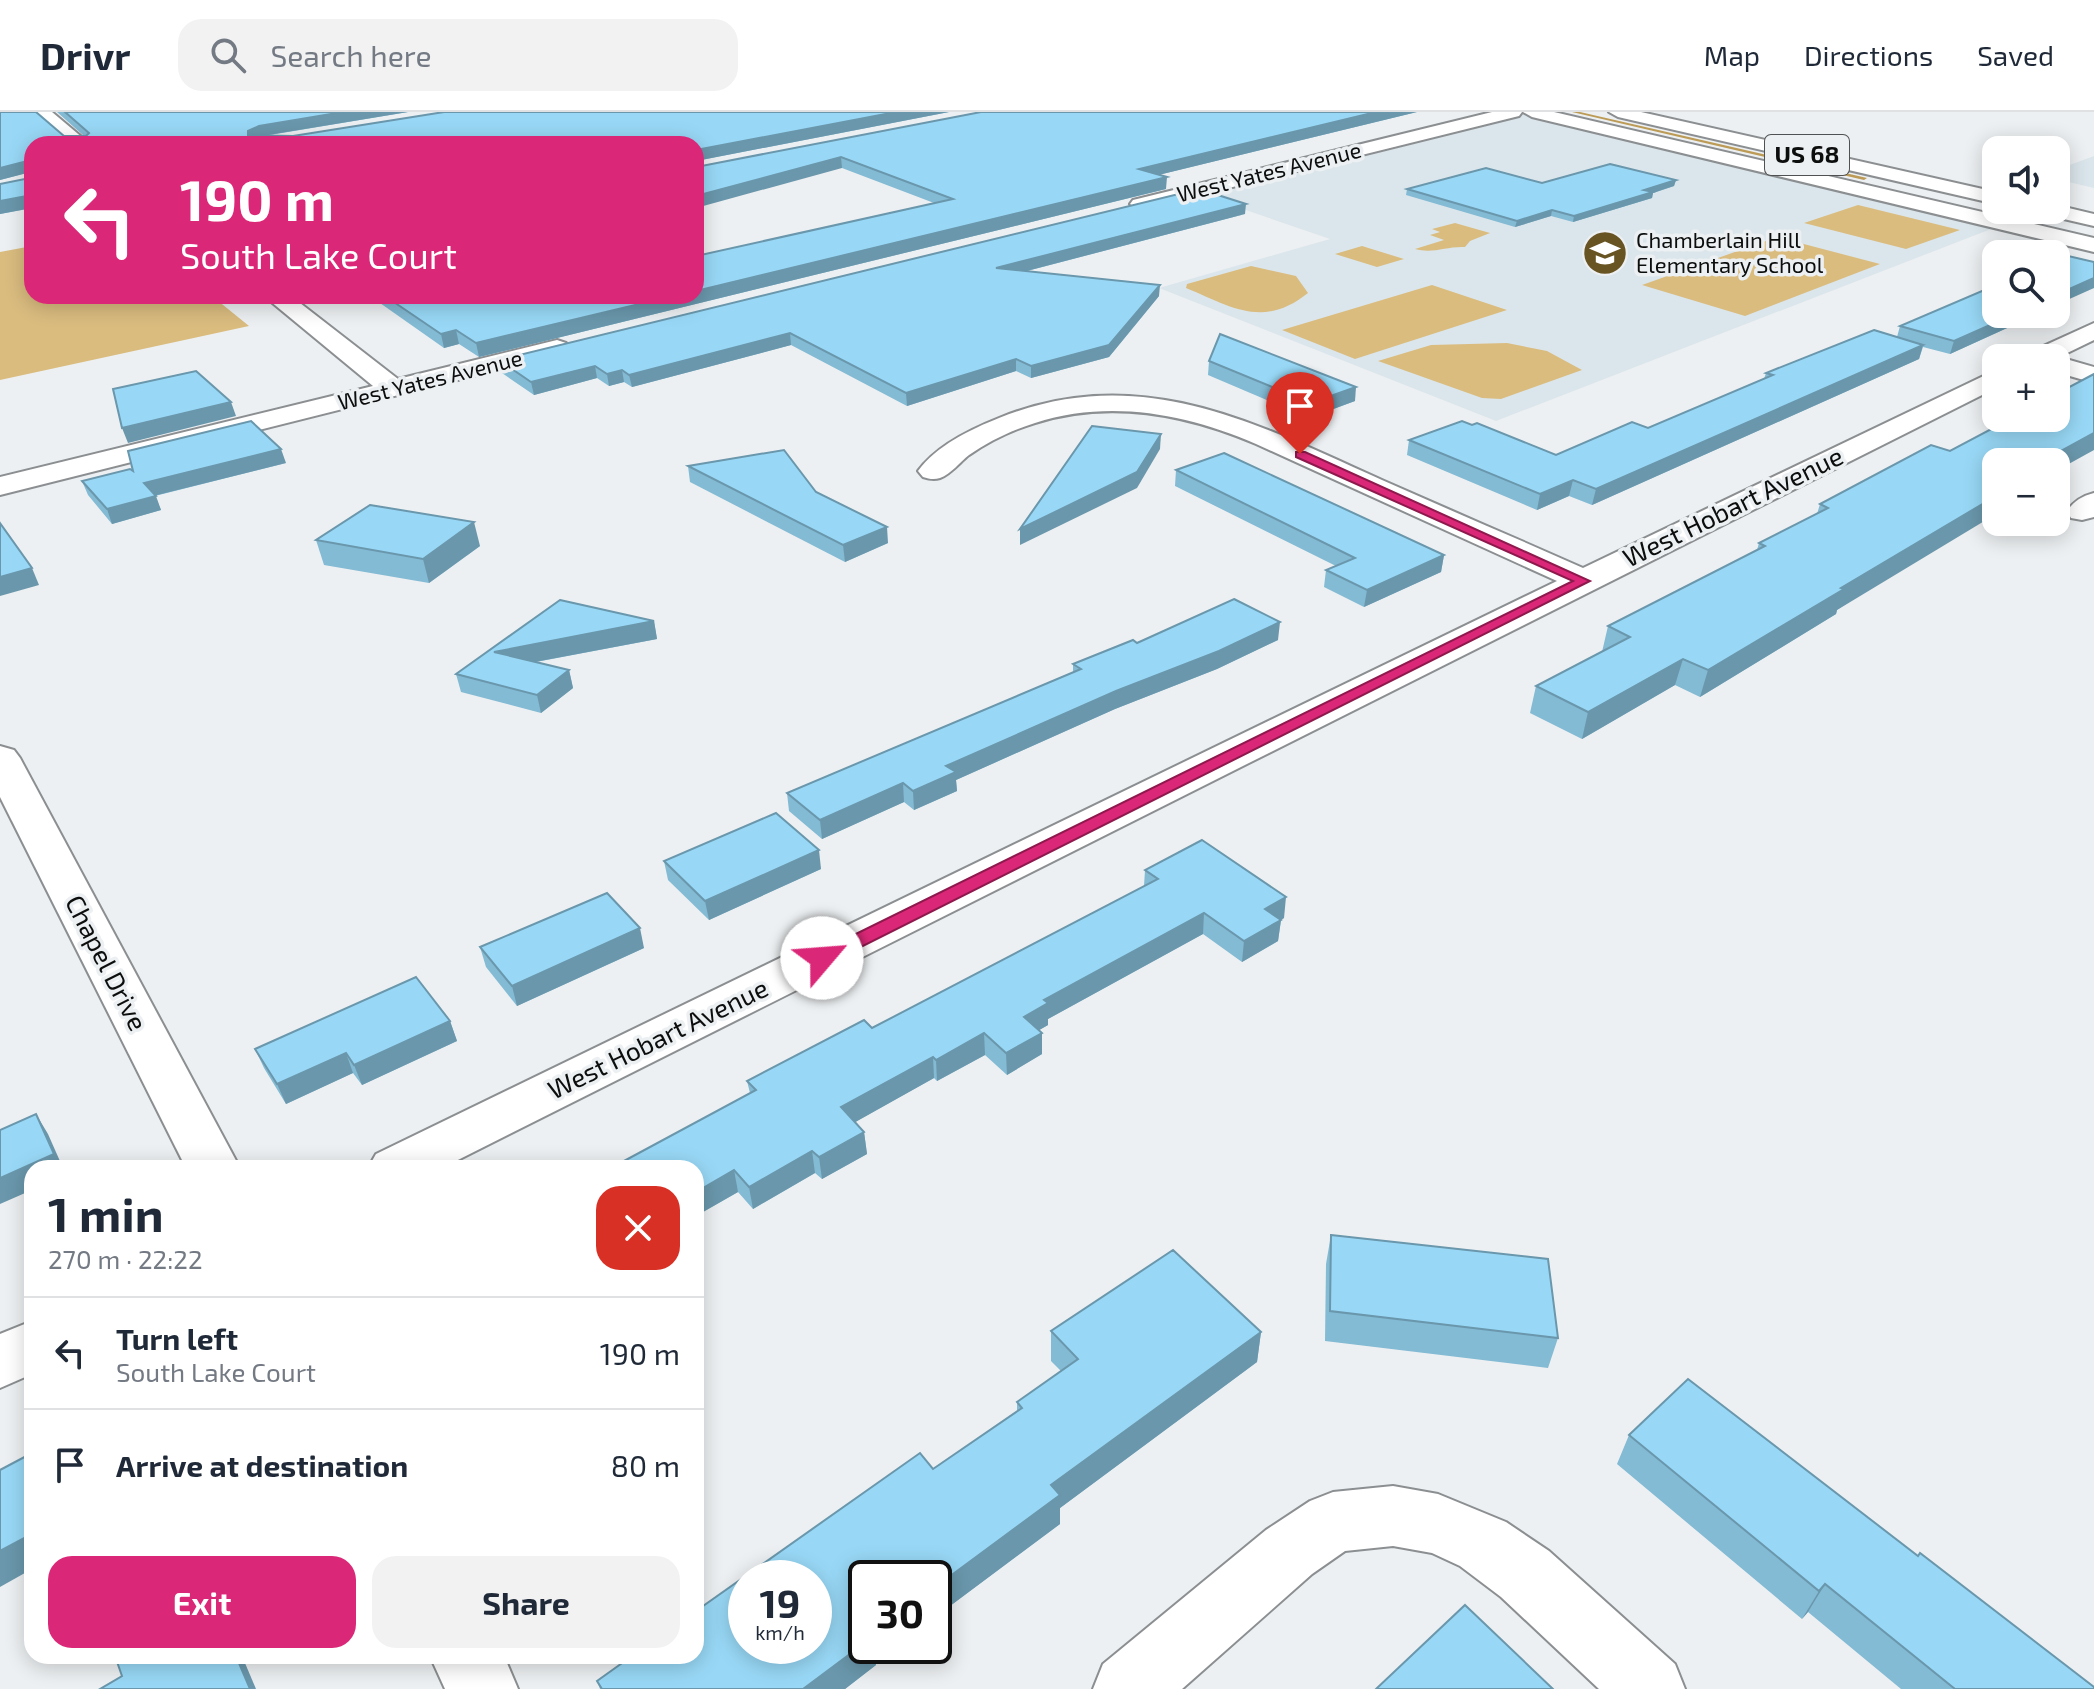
<!DOCTYPE html>
<meta charset="utf-8">
<style>
body{margin:0;font-family:"Exo 2",sans-serif;background:#f2f2f3;color:#1f2937;height:100vh;display:flex;flex-direction:column;font-size:30px;white-space:nowrap}
*{box-sizing:border-box;margin:0}
p{font-size:26px;color:#747a83}
.icon{flex:none;width:44px;height:44px;fill:none;stroke:currentColor;stroke-width:2;stroke-linecap:round;stroke-linejoin:round}
.map{position:relative;flex:1;overflow:hidden}
.drawer{position:absolute;left:24px;top:1048px;width:680px;height:504px;display:flex;flex-direction:column;background:#fff;border-radius:24px;box-shadow:0 4px 20px #0003}
.drawer>*{flex:none}
.guide{position:absolute;left:24px;top:24px;width:680px;height:168px;border-radius:24px;box-shadow:0 4px 20px #0003;background:#db2777;color:#fff;overflow:hidden}
.fabs{position:absolute;left:1982px;top:24px;display:grid;gap:16px}
.fabs a{display:grid;place-items:center;width:88px;height:88px;border-radius:16px;background:#fff;box-shadow:0 4px 20px #0003;font-size:40px}
.speed{position:absolute;left:728px;top:1448px;display:flex;gap:16px;font-size:40px;font-weight:700;text-align:center}
.speed>*{display:grid;place-content:center;width:104px;height:104px;border-radius:50%;background:#fff;box-shadow:0 4px 20px #0003;line-height:1}
.speed small{font-size:20px;font-weight:400}
.speed .limit{border:4px solid #111;border-radius:12px;background:#fff;color:#111}
.pin{position:absolute;display:grid;place-items:center;width:68px;height:68px;color:#fff;margin:-82px -34px;border-radius:50% 50% 50% 0;rotate:-45deg;box-shadow:0 0 8px #0007}
.pin .icon{rotate:45deg}
.me{position:absolute;width:88px;margin:-44px;rotate:63deg;stroke-linejoin:round;filter:drop-shadow(0 0 6px #0008)}
.turn{display:flex;align-items:center;gap:28px;height:168px;padding:0 24px;font-size:36px}
.turn .icon{width:104px;height:104px;stroke-width:2.5}
.turn b{display:block;font-size:56px;line-height:68px}
.round{display:grid;place-items:center;flex:none;width:84px;height:84px;border-radius:24px;background:#f2f2f3}
.head{display:flex;align-items:center;justify-content:space-between;height:136px;padding:0 24px}
h1{font-size:48px;font-weight:700;line-height:60px}
.action{display:flex;gap:16px;margin-top:auto;padding:16px 24px}
.action a{flex:1;height:92px;border-radius:24px;background:#db2777;color:#fff;font-size:32px;font-weight:700;line-height:92px;text-align:center}
.action a+a{background:#f2f2f3;color:#1f2937}
ul{padding:0;list-style:none}
li{display:flex;align-items:center;gap:24px;height:112px;padding:0 24px;border-top:2px solid #e0e1e3}
li div{flex:1}
li b{display:block;font-size:30px}
li em{font-style:normal}
header{display:flex;align-items:center;gap:48px;box-sizing:border-box;height:112px;padding:0 40px;background:#fff;border-bottom:2px solid #e0e1e3}
header strong{font-size:38px}
nav{display:flex;gap:44px;margin-inline-start:auto;font-size:28px}
.search{width:560px;height:72px;background:#f2f2f3;display:flex;align-items:center;gap:20px;box-sizing:border-box;padding:0 28px;border-radius:24px;color:#747a83;font-size:30px}
.map>svg:first-child{display:block}
.built{fill:#dbe6ec}
.green{fill:#dabc7f}
.lines{fill:none;stroke-linecap:round;stroke-linejoin:round}
.stream{fill:#bc9b56;fill-rule:evenodd}
.minor-casing{stroke:#8c8f91;stroke-width:4}
.highway-casing{stroke:#8c8f91;stroke-width:4}
.minor{fill:#fff;fill-rule:evenodd}
.highway{fill:#fff;fill-rule:evenodd}
.wall{fill:#83bad4}
.shaded-wall{fill:#6a97ac}
.building{fill:#98d8f6;stroke:#6a97ac;stroke-width:2;fill-rule:evenodd}
.route{fill:#db2777;stroke:#8e194d;stroke-width:2}
.labels{text-anchor:middle;stroke-width:7;stroke-linejoin:round;paint-order:stroke}
.far-street-label{font-size:22px;fill:#0c0d0d;stroke:#edf0f2}
.far-poi-label{font-size:22px;fill:#0c0d0d;stroke:#edf0f2;text-anchor:start}
.shield{fill:#edf0f2;stroke:#505152;stroke-width:2}
.shield-label{font-size:24px;font-weight:bold;fill:#0c0d0d}
.street-label{font-size:26px;fill:#0c0d0d;stroke:#edf0f2}
</style>
<header>
<strong>Drivr</strong>
<div class="search"><svg class="icon" aria-label="search" viewBox="0 0 24 24"><circle cx="10" cy="10" r="6"/><path d="M15 15l6 6"/></svg>Search here</div>
<nav><a>Map</a><a>Directions</a><a>Saved</a></nav>
</header>
<div class="map">
<svg width="2094" height="1577" viewBox="0 0 2094 1577">
<rect width="100%" height="100%" fill="#edf0f2"/>
<g class="built">
<polygon points="1513,0 1532,0 2004,112 1496,309 1159,176 1330,127 1190,79"/>
<polygon points="2094,44 2094,76 2056,67 2056,58"/>
</g>
<g class="green">
<polygon points="1858,93 1960,118 1906,137 1804,111"/>
<path d="M1455 111 1490 121 1470 129 1465 135C1447 134 1433 142 1415 137L1444 128 1430 123 1440 120 1432 117Z"/>
<polygon points="1777,125 1880,152 1745,204 1642,173"/>
<polygon points="32,134 32,184 212,184 249,214 0,268 0,140"/>
<polygon points="1362,134 1404,147 1377,155 1335,142"/>
<path d="M1251 154 1296 164 1308 181C1263 217 1232 195 1186 176L1187 172Z"/>
<polygon points="1432,173 1507,198 1355,247 1282,218"/>
<polygon points="1507,231 1547,239 1582,258 1501,287 1482,286 1378,249 1431,233"/>
</g>
<g class="lines">
<polygon class="stream" points="1572,0 1580,0 1867,66 1864,68"/>
<g class="minor-casing">
<g id="minor">
<polygon points="32,0 52,0 90,32 70,32"/>
<polygon points="1492,0 1522,0 1519,4 1140,98 1130,92 1133,88"/>
<polygon points="1523,0 1554,0 2094,126 2094,140 1532,5"/>
<polygon points="264,184 291,184 398,267 557,228 566,231 570,236 566,241 0,383 0,365 373,274"/>
<polygon points="2094,211 2094,228 2059,245 2094,255 2094,271 2056,260 2056,246 2024,246 2028,241"/>
<path d="M1996 258V276L442 1056H368L376 1042 1557 469 1256 332C1186 302 1110 287 1035 311 1012 318 989 329 969 343 960 350 951 362 940 366 934 368 929 367 923 365L918 359C936 334 971 317 999 306 1140 249 1255 311 1382 368 1449 398 1516 426 1583 456Z"/>
<path d="M2094 381V405L2082 408 2071 406 2067 399C2074 389 2082 384 2094 381Z"/>
<polygon points="0,634 14,638 20,646 240,1056 186,1056 0,685"/>
<polygon points="32,1209 32,1262 0,1276 0,1222"/>
<polygon points="1393,1374 1438,1382 1506,1410 1549,1439 1675,1552 1685,1577 1599,1577 1501,1485 1460,1454 1432,1441 1393,1434 1345,1439 1312,1462 1182,1577 1093,1577 1103,1552 1266,1418 1310,1389 1333,1380"/>
<polygon points="430,1544 504,1544 518,1577 445,1577"/>
</g>
</g>
<g class="highway-casing">
<g id="highway">
<polygon points="1609,0 1641,0 1996,80 1996,92 1618,5"/>
<polygon points="2056,93 2094,102 2094,114 2042,102 2039,98 2056,98"/>
</g>
</g>
<use href="#minor" class="minor"/>
<use href="#highway" class="highway"/>
</g>
<g class="wall">
<polygon points="0,0 36,0 64,24 84,24 57,0 408,0 264,24 293,24 444,0 949,0 696,49 696,32 32,32 32,96 0,102 0,72 30,66 30,60 0,68"/>
<polygon points="1417,0 1158,63 1166,77 479,245 459,232 444,236 370,184 696,184 934,91 842,56 696,55"/>
<polygon points="1676,68 1674,74 1653,81 1652,86 1573,110 1551,104 1515,115 1406,83 1407,77 1542,71"/>
<polygon points="1245,102 1027,159 1159,184 1109,245 1031,266 1016,259 907,294 791,233 632,275 624,270 609,274 597,266 534,283 502,261 499,248"/>
<polygon points="1996,164 1996,202 2038,202 1950,242 1923,235 1919,247 1592,393 1569,384 1537,398 1407,343 1409,328 1556,343 1648,316 1764,267 1766,261 1897,225 1900,214 1983,179 1987,168"/>
<polygon points="1209,249 1355,289 1309,306 1208,263"/>
<polygon points="1950,339 2056,350 1837,498 1836,502 1700,585 1675,573 1582,627 1530,601 1536,574 1602,540 1608,514 1757,438 1759,431 1817,402 1820,392"/>
<polygon points="286,351 155,384 161,398 112,412 88,383 82,369 133,359"/>
<polygon points="688,354 816,380 888,431 845,450 690,370"/>
<polygon points="1176,358 1444,443 1441,460 1364,495 1324,475 1326,458 1336,454 1175,374"/>
<polygon points="316,428 480,434 429,471 324,453"/>
<polygon points="654,509 657,527 536,550 569,558 573,576 541,601 461,580 456,562"/>
<polygon points="1278,528 1217,557 1115,597 956,668 957,679 914,698 904,690 822,727 789,699 787,681 1073,560 1073,552 1137,531"/>
<polygon points="664,749 821,757 709,808 668,768"/>
<polygon points="1145,758 1284,806 1281,808 1278,829 1242,850 1203,822 1048,907 1048,913 1039,918 1042,921 1042,942 1007,963 985,943 937,969 934,966 855,1010 864,1020 867,1042 822,1067 815,1061 753,1097 738,1080 696,1104 750,981 747,969 872,916 1144,774"/>
<polygon points="480,835 644,836 517,894 486,855"/>
<polygon points="450,909 457,929 362,973 353,961 286,992 264,956 255,937"/>
<polygon points="1331,1123 1558,1226 1548,1256 1325,1229 1326,1152"/>
<polygon points="1051,1219 1261,1220 1257,1250 1060,1396 1060,1412 876,1549 876,1553 845,1577 600,1577 597,1569 933,1357 1017,1300 1017,1290 1061,1259 1051,1249"/>
<polygon points="1629,1323 1918,1444 2094,1577 1901,1577 1808,1500 1802,1507 1617,1352"/>
</g>
<g class="shaded-wall">
<polygon points="343,0 408,0 262,24 248,23 248,19 259,14"/>
<polygon points="896,0 949,0 696,49 696,38"/>
<polygon points="1376,0 1417,0 1138,68 1139,57"/>
<polygon points="130,26 132,32 93,32"/>
<polygon points="379,27 380,32 352,32"/>
<polygon points="841,45 842,56 696,96 696,84"/>
<polygon points="27,49 31,60 0,68 0,56"/>
<polygon points="1167,65 1166,77 479,245 476,231 673,184 696,184 696,179"/>
<polygon points="1676,68 1674,74 1653,81 1652,86 1573,110 1574,104 1644,78"/>
<polygon points="32,83 32,96 0,102 0,89"/>
<polygon points="1246,92 1245,102 996,167 996,156"/>
<polygon points="1552,98 1551,104 1515,115 1517,109"/>
<polygon points="2094,166 2094,176 2056,193 2056,183"/>
<polygon points="1160,173 1159,184 1109,245 1031,266 1031,254"/>
<polygon points="2015,202 2038,202 1950,242 1954,229"/>
<polygon points="456,218 459,232 444,236 441,222"/>
<polygon points="790,221 791,233 632,275 629,263"/>
<polygon points="1923,233 1919,247 1592,393 1596,377"/>
<polygon points="1016,247 1016,259 907,294 906,281"/>
<polygon points="595,254 597,266 534,283 531,270"/>
<polygon points="622,258 624,270 609,274 607,262"/>
<polygon points="1356,275 1355,289 1309,306 1311,291"/>
<polygon points="231,290 236,304 128,331 122,316"/>
<polygon points="2094,321 2094,338 2056,359 2056,350 2041,350"/>
<polygon points="1161,322 1160,337 1137,376 1020,433 1020,417"/>
<polygon points="281,337 286,351 149,385 144,371"/>
<polygon points="1573,368 1569,384 1537,398 1540,382"/>
<polygon points="156,384 161,398 112,412 107,397"/>
<polygon points="1996,384 1996,402 1837,498 1836,502 1700,585 1708,558 1841,476"/>
<polygon points="474,410 480,434 429,471 423,447"/>
<polygon points="887,415 888,431 845,450 843,433"/>
<polygon points="1444,443 1441,460 1364,495 1367,478"/>
<polygon points="32,456 39,473 0,484 0,465"/>
<polygon points="654,509 657,527 498,557 494,540"/>
<polygon points="1280,510 1278,528 1217,557 1115,597 956,668 957,679 914,698 913,679 946,654 1116,579"/>
<polygon points="1683,547 1675,573 1582,627 1588,600"/>
<polygon points="569,558 573,576 541,601 537,583"/>
<polygon points="903,671 904,690 822,727 820,708"/>
<polygon points="819,738 821,757 709,808 705,789"/>
<polygon points="1286,785 1284,806 1263,818 1265,797"/>
<polygon points="1204,801 1203,822 1048,907 1048,913 1024,927 1024,905 1044,888"/>
<polygon points="1281,808 1278,829 1242,850 1244,829"/>
<polygon points="640,816 644,836 517,894 512,874"/>
<polygon points="450,909 457,929 362,973 354,953"/>
<polygon points="984,921 985,943 937,969 936,948"/>
<polygon points="1042,921 1042,942 1007,963 1006,941"/>
<polygon points="346,941 353,961 286,992 277,972"/>
<polygon points="933,945 934,966 843,1017 841,995"/>
<polygon points="36,1002 48,1022 63,1056 32,1056 32,1078 0,1092 0,1066"/>
<polygon points="864,1020 867,1042 822,1067 819,1045"/>
<polygon points="812,1039 815,1061 753,1097 749,1075"/>
<polygon points="734,1058 738,1080 696,1104 696,1080"/>
<polygon points="1261,1220 1257,1250 1060,1396 1060,1412 934,1506 934,1476 1051,1373"/>
<polygon points="32,1422 32,1457 0,1475 0,1439"/>
<polygon points="1825,1472 1808,1500 1802,1507 1819,1479"/>
<polygon points="866,1530 866,1534 896,1534 876,1549 876,1553 845,1577 803,1577"/>
<polygon points="236,1544 242,1544 256,1577 250,1577"/>
</g>
<g class="building">
<polygon points="0,0 36,0 64,24 86,24 89,21 65,0 343,0 259,14 248,19 248,23 293,24 444,0 896,0 696,38 696,32 390,32 379,27 352,32 140,32 130,26 93,32 32,32 32,83 0,89 0,72 30,66 31,52 27,49 0,56"/>
<polygon points="981,0 1376,0 1139,57 1167,65 696,179 696,144 953,87 841,45 696,84 696,55"/>
<polygon points="1610,52 1676,68 1644,78 1653,80 1574,104 1552,98 1517,109 1407,77 1486,56 1542,71"/>
<polygon points="1199,77 1246,92 996,156 1160,173 1109,233 1031,254 1016,247 906,281 790,221 629,263 622,258 607,262 595,254 531,270 499,248"/>
<polygon points="2051,140 2094,150 2094,166 2056,183 2056,142 2046,142"/>
<polygon points="1996,164 1996,170 1987,168"/>
<polygon points="1996,173 1996,202 2015,202 1954,229 1900,214"/>
<polygon points="385,184 673,184 476,231 456,218 441,222"/>
<polygon points="1874,218 1923,233 1596,377 1573,368 1540,382 1409,328 1462,309 1472,313 1477,311 1556,343 1632,310 1648,316 1773,263 1766,261"/>
<polygon points="1220,222 1356,275 1311,291 1209,249"/>
<polygon points="196,259 231,290 122,316 113,277"/>
<polygon points="2094,262 2094,321 2041,350 1996,350 1996,384 1841,476 1844,477 1708,558 1683,547 1588,600 1536,574 1630,525 1608,514 1765,434 1759,431 1828,396 1820,392 1931,333 1950,339 2012,306 2056,306 2056,282"/>
<polygon points="251,309 281,337 144,371 156,384 107,397 82,369 130,357 133,359 128,339"/>
<polygon points="1092,314 1161,322 1137,360 1020,417"/>
<polygon points="784,338 816,380 887,415 843,433 688,354"/>
<polygon points="1224,341 1444,443 1367,478 1326,458 1355,446 1176,358"/>
<polygon points="370,393 474,410 423,447 316,428"/>
<polygon points="0,411 32,456 0,465"/>
<polygon points="1234,487 1280,510 1219,539 1116,579 946,654 956,660 913,679 903,671 820,708 787,681 1081,557 1073,552 1133,528 1137,531"/>
<polygon points="560,488 654,509 494,540 569,558 537,583 456,562"/>
<polygon points="776,701 819,738 705,789 664,749"/>
<polygon points="1202,728 1286,785 1265,797 1281,808 1244,829 1204,801 1044,888 1048,891 1024,905 1042,921 1006,941 984,921 936,948 933,945 841,995 864,1020 819,1045 812,1039 749,1075 734,1058 696,1080 696,1056 611,1056 756,978 747,969 864,908 872,916 1158,767 1145,758"/>
<polygon points="607,781 640,816 512,874 480,835"/>
<polygon points="416,865 450,909 354,953 346,941 277,972 255,937"/>
<polygon points="36,1002 54,1042 0,1066 0,1018"/>
<polygon points="1331,1123 1548,1147 1558,1226 1330,1199"/>
<path d="M1173 1138 1261 1220 1051 1373 1060 1383 934 1476V1466H866V1530L803 1577H602L597 1569 632 1544H696V1499L920 1341 933 1357 1022 1296 1017 1290 1078 1247 1051 1219ZM746 1466H814V1534H746Z"/>
<polygon points="1688,1267 1918,1444 1920,1441 2094,1575 2094,1577 1955,1577 1825,1472 1819,1479 1629,1323"/>
<polygon points="32,1341 32,1422 0,1439 0,1358"/>
<polygon points="1465,1493 1553,1577 1376,1577"/>
<polygon points="115,1544 236,1544 250,1577 100,1577 122,1564"/>
</g>
<polygon class="route" points="1296,340 1305,340 1590,469 829,851 815,851 813,846 815,842 1573,469 1296,345"/>
<defs>
<g id="school-disc" transform="scale(2.3)"><circle r="9.5" fill="#685322" stroke="#edf0f2"/><path d="M0-5L7-2L0 1L-7-2ZM-4 1L0 2.5L4 1V4Q0 6-4 4Z" fill="#fff"/></g>
</defs>
<g fill-rule="evenodd">
<use href="#school-disc" x="1605" y="141"/>
</g>
<g class="labels">
<g class="far-street-label">
<text transform="translate(1269 60) rotate(-14)" y="8">West Yates Avenue</text>
<text transform="translate(430 268) rotate(-14)" y="8">West Yates Avenue</text>
</g>
<g class="far-poi-label">
<text x="1636" y="136">Chamberlain Hill<tspan x="1636" dy="25">Elementary School</tspan></text>
</g>
<rect class="shield" x="1765" y="23" width="84" height="40" rx="6"/>
<g class="shield-label">
<text x="1807" y="51">US 68</text>
</g>
<g class="street-label">
<text transform="translate(1733 395) rotate(-26)" y="9">West Hobart Avenue</text>
<text transform="translate(106 851) rotate(63)" y="9">Chapel Drive</text>
<text transform="translate(658 927) rotate(-26)" y="9">West Hobart Avenue</text>
</g>
</g>
</svg>
<div class="fabs">
<a><svg class="icon" aria-label="sound" viewBox="0 0 24 24"><path d="M4 9h4l5-4v14l-5-4H4zM17 9q2 3 0 6"/></svg></a>
<a><svg class="icon" aria-label="search" viewBox="0 0 24 24"><circle cx="10" cy="10" r="6"/><path d="M15 15l6 6"/></svg></a>
<a>+</a>
<a>−</a>
</div>
<div class="speed"><div>19<small>km/h</small></div><div class="limit">30</div></div>
<div class="pin" style="left:1300px;top:342px;background:#d93025"><svg class="icon" aria-label="arrive" viewBox="0 0 24 24"><path d="M6 21V4h12l-3 4 3 4H6"/></svg></div>
<svg class="me" style="left:822px;top:846px" viewBox="-20 -20 40 40"><circle r="19" fill="#fff"/><path d="M0-13L10 11 0 6-10 11z" fill="#db2777"/></svg>
<div class="guide">
<div class="turn"><svg class="icon" aria-label="left" viewBox="0 0 24 24"><path d="M17 20v-9H6M10 6l-5 5 5 5"/></svg><div><b>190 m</b>South Lake Court</div></div>
</div>
<section class="drawer">
<div class="head"><div><h1>1 min</h1><p>270 m · 22:22</p></div><a class="round" style="background:#d93025;color:#fff"><svg class="icon" aria-label="close" viewBox="0 0 24 24"><path d="M6 6l12 12M18 6L6 18"/></svg></a></div>
<ul>
<li><svg class="icon" aria-label="left" viewBox="0 0 24 24"><path d="M17 20v-9H6M10 6l-5 5 5 5"/></svg><div><b>Turn left</b><p>South Lake Court</p></div><em>190 m</em></li>
<li><svg class="icon" aria-label="arrive" viewBox="0 0 24 24"><path d="M6 21V4h12l-3 4 3 4H6"/></svg><div><b>Arrive at destination</b></div><em>80 m</em></li>
</ul>
<div class="action"><a>Exit</a><a>Share</a></div>
</section>
</div>
